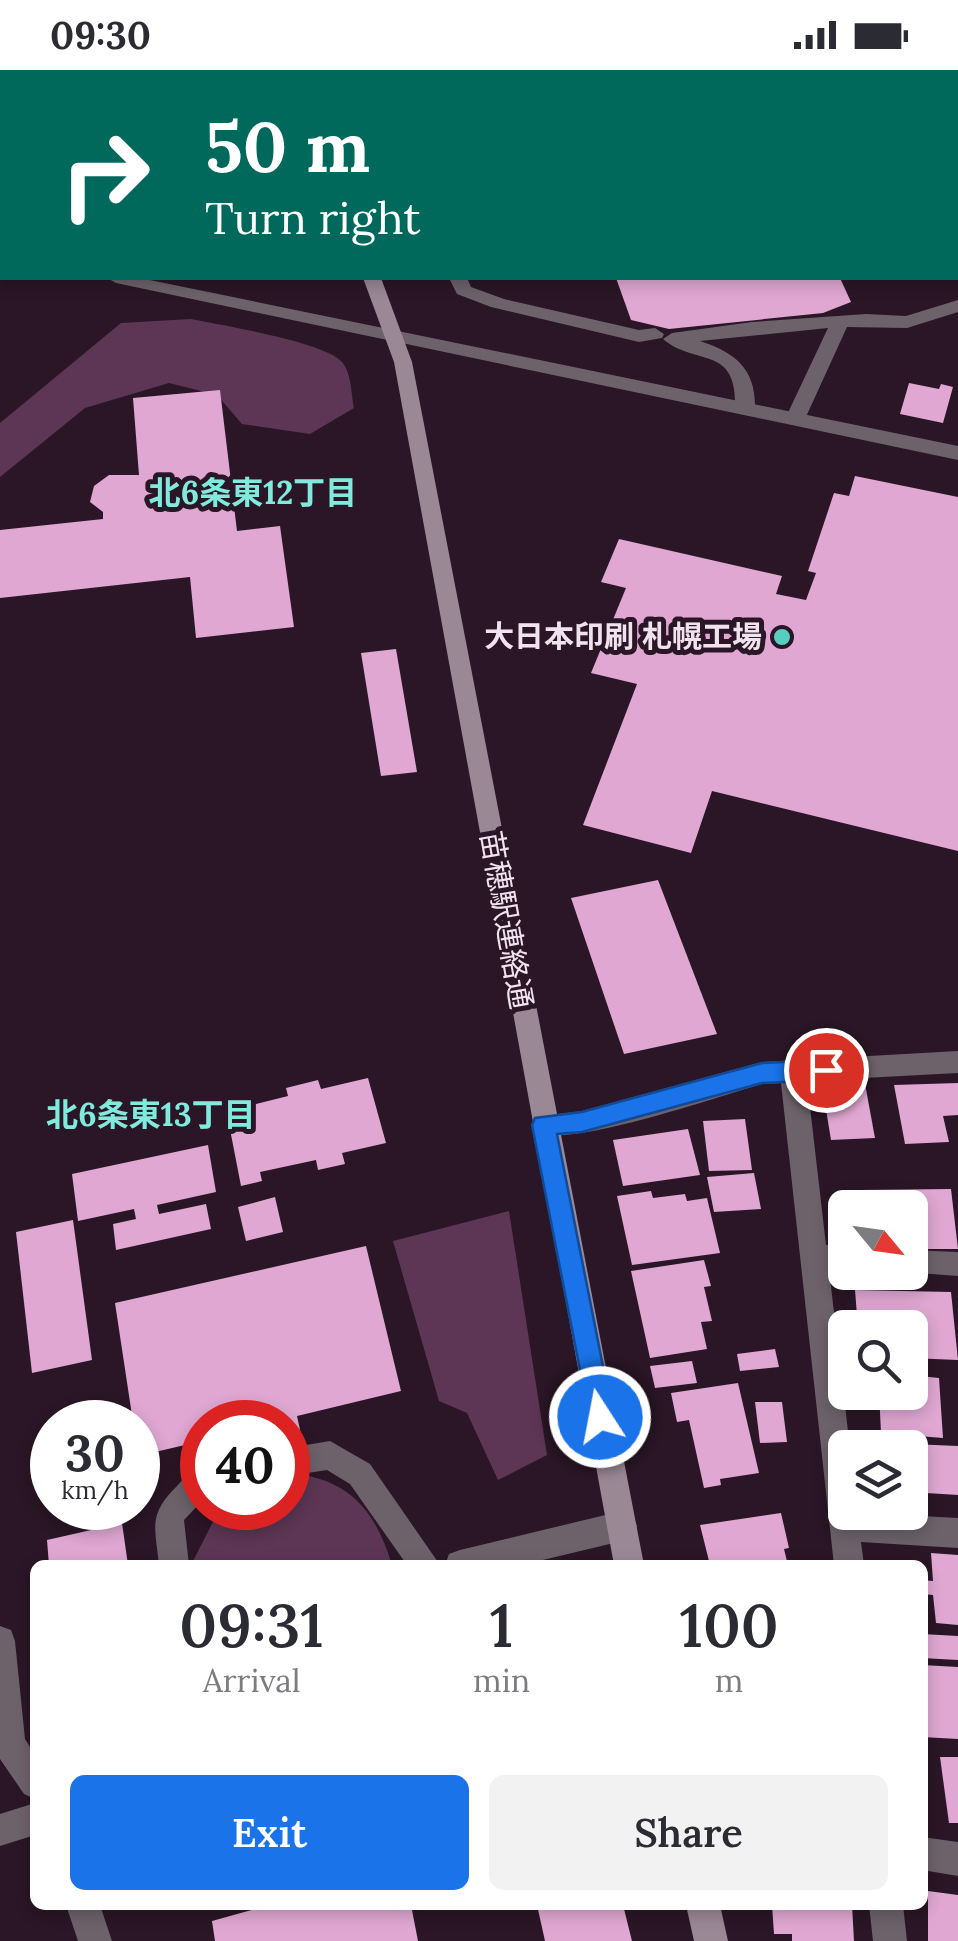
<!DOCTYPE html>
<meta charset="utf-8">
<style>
body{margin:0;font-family:Lora,"Noto Sans JP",serif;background:#f2f2f3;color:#2b2b33;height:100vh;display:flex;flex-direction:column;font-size:38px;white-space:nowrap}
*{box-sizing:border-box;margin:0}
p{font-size:32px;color:#7c7c81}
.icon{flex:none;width:55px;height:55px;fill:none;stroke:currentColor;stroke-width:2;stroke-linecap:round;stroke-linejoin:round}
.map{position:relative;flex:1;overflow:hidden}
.details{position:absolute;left:30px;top:1490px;width:898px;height:350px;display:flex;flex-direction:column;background:#fff;border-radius:15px;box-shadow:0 5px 15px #0003}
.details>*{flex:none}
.guide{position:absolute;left:0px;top:0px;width:960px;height:210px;box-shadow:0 5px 15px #0003;background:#00695c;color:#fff;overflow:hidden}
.needle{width:65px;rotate:119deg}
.buttons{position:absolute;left:828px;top:1120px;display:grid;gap:20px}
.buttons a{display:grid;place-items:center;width:100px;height:100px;border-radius:15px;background:#fff;box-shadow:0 5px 15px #0003;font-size:50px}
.speed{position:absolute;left:30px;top:1330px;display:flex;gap:20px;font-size:50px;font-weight:700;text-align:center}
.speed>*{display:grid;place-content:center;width:130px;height:130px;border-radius:50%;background:#fff;box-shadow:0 5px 15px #0003;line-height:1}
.speed small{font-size:25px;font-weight:400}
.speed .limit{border:15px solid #d22;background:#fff;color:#111}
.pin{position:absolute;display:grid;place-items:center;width:85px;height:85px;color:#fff;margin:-42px;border:5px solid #fff;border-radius:50%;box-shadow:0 2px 10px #0007}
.me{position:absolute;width:110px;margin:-55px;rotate:349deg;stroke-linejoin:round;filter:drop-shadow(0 0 8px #0008)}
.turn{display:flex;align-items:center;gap:35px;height:210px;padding:0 40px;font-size:45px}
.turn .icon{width:130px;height:130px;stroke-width:2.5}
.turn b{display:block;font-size:70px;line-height:85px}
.eta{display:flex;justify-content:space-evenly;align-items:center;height:170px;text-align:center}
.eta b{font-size:60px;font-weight:600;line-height:70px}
.action{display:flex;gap:20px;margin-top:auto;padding:20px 40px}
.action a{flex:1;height:115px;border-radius:15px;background:#1a73e8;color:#fff;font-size:40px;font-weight:600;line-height:115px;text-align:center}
.action a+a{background:#f2f2f3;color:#2b2b33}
.status{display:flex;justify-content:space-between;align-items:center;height:70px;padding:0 50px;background:#fff;direction:ltr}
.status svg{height:28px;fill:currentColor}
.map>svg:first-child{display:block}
.green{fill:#5c3654}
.building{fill:#dfa7d2}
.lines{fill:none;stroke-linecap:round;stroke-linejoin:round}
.lane{fill:#6d626a;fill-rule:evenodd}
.street{fill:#6d626a;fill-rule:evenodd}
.secondary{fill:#9a8895;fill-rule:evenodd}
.route{fill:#1a73e8;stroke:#114b97;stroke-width:2.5}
.poi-dot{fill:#58cec1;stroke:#2a1626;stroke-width:4}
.labels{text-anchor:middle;stroke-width:10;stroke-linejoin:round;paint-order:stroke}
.poi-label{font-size:30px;font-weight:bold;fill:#f1e3ee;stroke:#2a1626;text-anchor:end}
.street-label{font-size:30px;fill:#f1e3ee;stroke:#2a1626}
.neighbourhood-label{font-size:32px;font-weight:bold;fill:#81eadd;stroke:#2a1626}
</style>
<div class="status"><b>09:30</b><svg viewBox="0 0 49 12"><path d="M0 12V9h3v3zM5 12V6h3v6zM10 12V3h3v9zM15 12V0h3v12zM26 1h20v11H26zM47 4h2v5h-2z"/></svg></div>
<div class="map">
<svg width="958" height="1871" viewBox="0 0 958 1871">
<rect width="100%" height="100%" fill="#2a1626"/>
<g class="green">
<path d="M191 249C220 255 326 272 342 292 352 304 351 324 354 338L310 364 242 354 217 325 169 313 85 338 0 407V353L121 253Z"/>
<polygon points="509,1141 547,1385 498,1410 467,1343 439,1331 393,1171"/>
<path d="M288 1403C348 1408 375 1439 392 1495H191L220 1438H288Z"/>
</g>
<g class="building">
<polygon points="616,208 840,208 851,232 823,243 669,259 631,250"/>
<polygon points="909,313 939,319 941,314 953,317 943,353 900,344"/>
<polygon points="220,320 237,461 280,456 294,557 196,568 190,507 0,528 0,460 103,449 103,442 90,432 94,416 109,405 139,405 133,328"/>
<polygon points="855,406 958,427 958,781 712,721 691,783 583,755 637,614 591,603 626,518 601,512 619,469 782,506 776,524 806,530 816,503 808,501 834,423 849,426"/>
<polygon points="396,579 417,702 381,706 361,583"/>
<polygon points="658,810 717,964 624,984 571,828"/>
<polygon points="368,1008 386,1073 342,1083 345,1094 318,1100 316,1090 260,1102 262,1111 241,1116 228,1049 254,1043 252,1035 288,1026 286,1018 318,1010 321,1019"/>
<polygon points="958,1013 958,1045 943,1046 949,1072 905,1074 894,1015"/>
<polygon points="865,1014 875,1068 831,1070 822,1015"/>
<polygon points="745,1049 752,1100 709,1101 703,1051"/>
<polygon points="688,1059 700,1105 623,1116 613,1070"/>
<polygon points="208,1075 216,1122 157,1135 159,1144 206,1134 211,1159 116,1180 113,1154 136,1149 134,1139 78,1151 72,1104"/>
<polygon points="754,1103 761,1139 714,1142 707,1107"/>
<polygon points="951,1119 958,1179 910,1179 910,1138 862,1138 860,1120"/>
<polygon points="651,1121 653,1128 685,1124 687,1131 707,1128 720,1183 632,1195 617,1126"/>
<polygon points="275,1127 283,1162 246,1171 238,1137"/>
<polygon points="73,1150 92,1290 32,1303 16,1162"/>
<polygon points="366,1176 401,1321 297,1346 304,1378 288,1382 288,1352 202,1352 202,1371 138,1386 138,1352 133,1352 115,1233"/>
<polygon points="704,1190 711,1216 704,1217 712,1251 701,1252 707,1279 650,1288 631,1201"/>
<polygon points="855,1220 951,1222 958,1290 910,1288 910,1258 858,1258"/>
<polygon points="775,1279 779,1297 740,1301 737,1284"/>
<polygon points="692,1291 697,1313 655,1318 650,1296"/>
<polygon points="910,1305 939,1308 943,1368 881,1363 879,1322 910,1322"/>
<polygon points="738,1313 759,1403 720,1409 721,1415 704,1418 689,1350 677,1352 671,1323"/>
<polygon points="755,1332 782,1332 787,1372 760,1373"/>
<polygon points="888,1373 958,1376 958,1425 910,1422 910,1378 889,1378"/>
<polygon points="781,1443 789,1478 784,1479 788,1495 710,1495 700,1455"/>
<polygon points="122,1453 128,1495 49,1495 47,1470"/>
<polygon points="931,1483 958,1485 958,1555 936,1553 933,1525 922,1524 922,1510 933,1511"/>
<polygon points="922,1564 958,1566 958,1590 922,1588"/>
<polygon points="922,1595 958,1597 958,1669 922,1667"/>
<polygon points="940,1687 958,1687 958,1753 949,1753"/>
<polygon points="928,1821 958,1825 958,1871 928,1871"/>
<polygon points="270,1835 411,1835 418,1871 215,1871 212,1851"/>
<polygon points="537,1835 623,1835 632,1871 545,1871"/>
<polygon points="772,1835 852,1835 854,1871 792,1871 792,1864 774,1864"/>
</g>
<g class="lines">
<g class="lane">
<polygon points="360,0 377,0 378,2 362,2"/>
<polygon points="449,208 467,208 471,217 504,229 639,260 655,258 664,264 662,268 639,272 491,237 457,224"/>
<path d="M958 230V242L907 258 847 257 805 349 795 355 785 349 828 258 700 271C736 283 756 299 755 339L745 345 735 339C738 274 696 297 663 269L672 263 752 252 866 244 906 246Z"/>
<polygon points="330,1371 370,1394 440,1495 407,1495 350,1414 327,1400 288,1406 288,1378"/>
<path d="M202 1397V1431L184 1450 189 1495H159C155 1456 148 1445 177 1416 185 1407 191 1401 202 1397Z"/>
<polygon points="622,1441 633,1446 637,1456 633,1466 622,1471 522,1495 445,1495 449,1484 460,1480"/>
<polygon points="0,1556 11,1560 15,1571 25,1669 35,1685 35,1729 24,1724 0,1689"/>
<polygon points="35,1733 35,1765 0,1776 0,1744"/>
<polygon points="66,1835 100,1835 112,1871 78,1871"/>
</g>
<g class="street">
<rect x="0" y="178" width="2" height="11"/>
<polygon points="107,208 140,208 958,376 958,390 116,213"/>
<path d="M958 981V1003L807 1011 826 1175 845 1176V1200H829L850 1378H845V1442L958 1448V1478L861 1472 864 1495H834L781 1013 762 1014C716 1027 574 1077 535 1063L531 1055 535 1047 582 1041 762 992Z"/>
<polygon points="910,1180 958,1182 958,1206 905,1202 910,1202"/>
<polygon points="922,1767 958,1772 958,1806 922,1800"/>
<polygon points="869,1835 903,1835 907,1871 873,1871"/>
</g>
<g class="secondary">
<polygon points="292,0 308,0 309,2 293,2"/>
<polygon points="363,208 381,208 412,292 644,1495 614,1495 394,292"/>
<polygon points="686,1835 720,1835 728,1871 694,1871"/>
</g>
</g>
<polygon class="route" points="826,990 834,993 838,1000 834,1007 826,1010 762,1013 582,1062 557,1064 613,1347 610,1356 600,1360 591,1356 532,1055 535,1048 582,1042 762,993"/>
<circle class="poi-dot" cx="782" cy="567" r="10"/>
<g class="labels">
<g class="poi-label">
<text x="762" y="577">大日本印刷 札幌工場</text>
</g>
<g class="street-label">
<text transform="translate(506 850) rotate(80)" y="10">苗穂駅連絡通</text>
</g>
<g class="neighbourhood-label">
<text x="253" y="434">北6条東12丁目</text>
<text x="151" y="1056">北6条東13丁目</text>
</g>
</g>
</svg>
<div class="buttons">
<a><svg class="needle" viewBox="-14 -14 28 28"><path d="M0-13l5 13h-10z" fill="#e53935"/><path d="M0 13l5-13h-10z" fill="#7c7c81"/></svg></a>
<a><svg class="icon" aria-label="search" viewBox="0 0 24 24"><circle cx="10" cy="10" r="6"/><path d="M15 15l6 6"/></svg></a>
<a><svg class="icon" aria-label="layers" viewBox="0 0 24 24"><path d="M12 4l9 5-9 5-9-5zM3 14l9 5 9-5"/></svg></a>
</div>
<div class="speed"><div>30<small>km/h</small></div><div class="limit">40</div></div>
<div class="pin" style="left:826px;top:1000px;background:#d93025"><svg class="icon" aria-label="arrive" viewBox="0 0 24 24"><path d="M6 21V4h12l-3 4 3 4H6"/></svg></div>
<svg class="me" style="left:600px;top:1347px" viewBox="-20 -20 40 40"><circle r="17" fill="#1a73e8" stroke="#fff" stroke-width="3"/><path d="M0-11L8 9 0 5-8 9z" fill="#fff"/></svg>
<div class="guide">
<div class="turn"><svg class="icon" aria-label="right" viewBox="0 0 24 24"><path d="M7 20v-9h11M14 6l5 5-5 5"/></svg><div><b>50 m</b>Turn right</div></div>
</div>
<section class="details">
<div class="eta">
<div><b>09:31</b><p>Arrival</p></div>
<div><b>1</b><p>min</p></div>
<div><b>100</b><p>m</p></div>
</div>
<div class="action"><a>Exit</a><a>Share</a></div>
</section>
</div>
